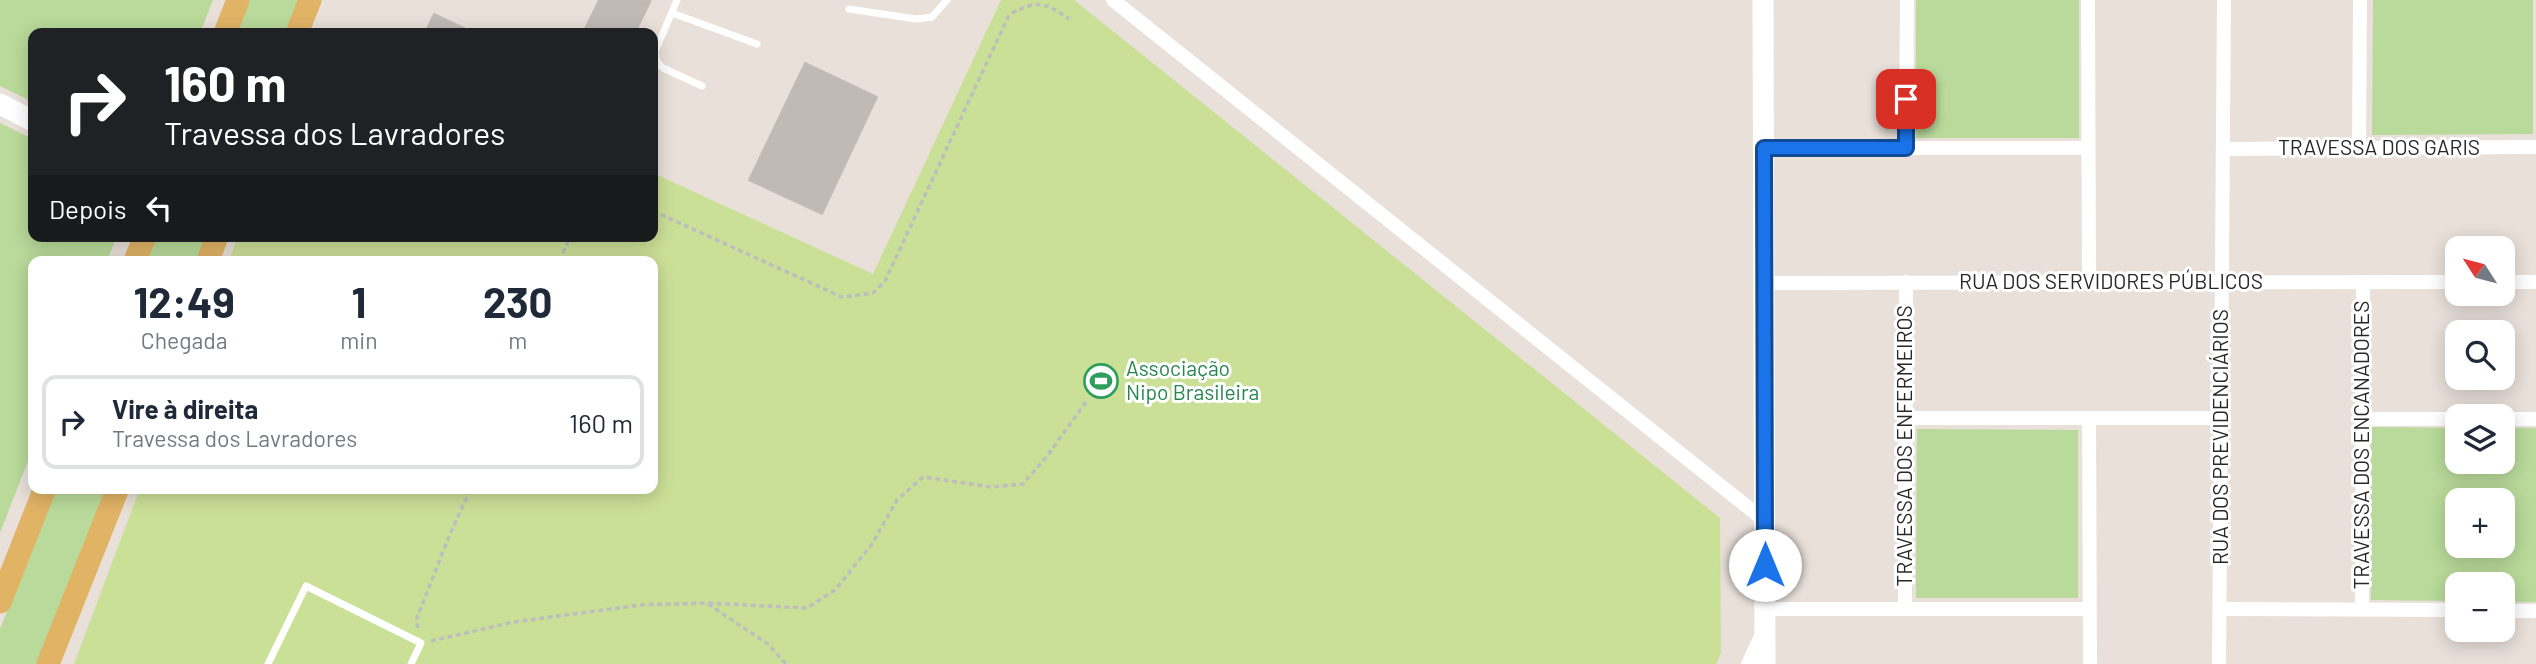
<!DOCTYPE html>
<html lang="pt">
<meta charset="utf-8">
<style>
body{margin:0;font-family:Barlow,sans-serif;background:#f2f2f3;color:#1f2937;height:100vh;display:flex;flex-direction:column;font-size:26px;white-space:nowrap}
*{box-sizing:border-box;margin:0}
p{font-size:23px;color:#747a83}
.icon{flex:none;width:38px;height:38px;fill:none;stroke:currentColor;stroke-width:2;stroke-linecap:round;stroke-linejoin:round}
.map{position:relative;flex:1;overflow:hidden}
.sheet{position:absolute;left:28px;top:256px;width:630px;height:238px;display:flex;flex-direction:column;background:#fff;border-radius:14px;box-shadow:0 4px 18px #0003}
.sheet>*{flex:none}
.hud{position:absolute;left:28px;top:28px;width:630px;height:214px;border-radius:14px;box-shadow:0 4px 18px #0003;background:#202124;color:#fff;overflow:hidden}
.needle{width:46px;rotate:306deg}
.fabs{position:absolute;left:2445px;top:236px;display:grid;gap:14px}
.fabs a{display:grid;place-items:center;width:70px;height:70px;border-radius:14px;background:#fff;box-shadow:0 4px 18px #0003;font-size:35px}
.pin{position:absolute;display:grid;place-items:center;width:60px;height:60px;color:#fff;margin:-30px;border-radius:14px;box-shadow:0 4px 10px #0006}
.me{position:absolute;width:77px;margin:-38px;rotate:0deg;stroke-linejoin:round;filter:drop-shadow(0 0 5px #0008)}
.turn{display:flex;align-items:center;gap:24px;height:147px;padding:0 21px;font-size:32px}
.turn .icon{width:91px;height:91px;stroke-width:2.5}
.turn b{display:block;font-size:49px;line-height:60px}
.then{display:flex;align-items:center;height:66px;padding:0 21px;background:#0003;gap:14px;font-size:26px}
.eta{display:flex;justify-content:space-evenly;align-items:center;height:119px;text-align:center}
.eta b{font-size:42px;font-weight:700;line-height:49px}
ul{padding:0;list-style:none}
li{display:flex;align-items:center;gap:21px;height:94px;margin:0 14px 10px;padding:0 7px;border:4px solid #e0e1e3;border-radius:14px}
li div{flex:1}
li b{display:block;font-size:26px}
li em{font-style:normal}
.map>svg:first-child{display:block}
.green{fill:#b9da9a;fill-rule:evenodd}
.pitch{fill:#cbe097}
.building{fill:#c0bab6;stroke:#c3bbb4;stroke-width:2}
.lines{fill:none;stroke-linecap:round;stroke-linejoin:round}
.path{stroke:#bebebe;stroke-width:3.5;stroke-dasharray:5 3.5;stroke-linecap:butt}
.lane{stroke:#fff;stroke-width:7}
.street{stroke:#fff;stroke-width:14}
.secondary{stroke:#fff;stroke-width:21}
.primary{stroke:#e1b365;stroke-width:23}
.route-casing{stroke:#114b97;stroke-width:18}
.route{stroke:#1a73e8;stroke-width:12}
.labels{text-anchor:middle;stroke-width:6;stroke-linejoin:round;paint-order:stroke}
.street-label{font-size:21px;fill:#272727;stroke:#fff}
.leisure-label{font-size:21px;fill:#27864d;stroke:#fff;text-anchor:start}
</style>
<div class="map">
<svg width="2536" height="664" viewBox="0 0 2536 664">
<rect width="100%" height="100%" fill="#e8e0d9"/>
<g class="green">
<polygon points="0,0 213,0 200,33 33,33 33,102 0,86"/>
<polygon points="250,0 300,0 287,33 237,33"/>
<rect x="1916" y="0" width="163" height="138"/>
<polygon points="2373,0 2533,0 2533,134 2372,135"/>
<polygon points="0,123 33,139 33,236 117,236 107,261 33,261 33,448 0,533"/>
<polygon points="156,236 207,236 197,261 146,261"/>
<path d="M2371 427 2457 428V462H2502L2503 428H2536V602H2503L2502 584H2457V601L2371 600ZM2457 500H2502V546H2457Z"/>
<polygon points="1917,429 2078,430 2078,598 1916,598"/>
<polygon points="56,488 107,488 42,664 0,664 0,629"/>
</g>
<polygon class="pitch" points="1001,0 1074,0 1720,518 1721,653 1716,664 74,664 140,488 653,488 653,261 229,261 238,236 653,236 653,173 873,274"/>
<g class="building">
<polygon points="599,0 651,0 635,33 583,33"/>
<polygon points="434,14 474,33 425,33"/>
<polygon points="805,63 877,97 822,214 749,180"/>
</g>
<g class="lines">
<g class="path">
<path d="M653 211 842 297 873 293 885 281 1009 15C1035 0 1044 1 1069 19"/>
<polyline points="560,261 570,236"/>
<polyline points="708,604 768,644 786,664"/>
<polyline points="418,628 416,620 450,534 471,488"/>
<polyline points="431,641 514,622 640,605 706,603 807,608 835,590 872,544 897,500 923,477 991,487 1023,484 1048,455 1088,399"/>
</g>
<g class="lane">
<polyline points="677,0 655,52 657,62 663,68 702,86"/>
<polyline points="849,9 916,19 932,17 947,0"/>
<polyline points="672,13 757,44"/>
<polyline points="268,664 306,586 421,643 411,664"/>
</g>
<g class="street">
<polyline points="1113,0 1765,521"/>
<polyline points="2088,0 2089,282"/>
<polyline points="1764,148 2088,148"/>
<polyline points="1906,148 1907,0"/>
<polyline points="2359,148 2360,0"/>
<polyline points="2223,149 2536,147"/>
<polyline points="2502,282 2536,282"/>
<polyline points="1765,283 2457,282"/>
<polyline points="1905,418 2221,418"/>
<polyline points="2089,418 2090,664"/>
<polyline points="2362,419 2457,419"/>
<polyline points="2502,419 2536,419"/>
<polyline points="1765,609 2089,609"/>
<polyline points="1905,609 1906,282"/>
<polyline points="2220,609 2457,610"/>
<polyline points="2362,609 2363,282"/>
<polyline points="2502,611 2536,611"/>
<polyline points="1748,664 1762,634"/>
<polyline points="2219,664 2224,0"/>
</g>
<g class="secondary">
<polyline points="1763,0 1765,664"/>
<polyline points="0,104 33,121"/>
</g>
<g class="primary">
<polyline points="225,33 238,0"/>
<polyline points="297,33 310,0"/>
<polyline points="135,261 145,236"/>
<polyline points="208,261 217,236"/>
<polyline points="0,602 45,488"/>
<polyline points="48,664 118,488"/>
</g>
</g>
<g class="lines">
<g class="route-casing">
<polyline id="route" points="1765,565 1764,148 1906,148 1906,99"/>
</g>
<use href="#route" class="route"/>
</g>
<defs>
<g id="stadium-ring" transform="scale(1.75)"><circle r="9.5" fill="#fff" stroke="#2e9e5b" stroke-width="1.5"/><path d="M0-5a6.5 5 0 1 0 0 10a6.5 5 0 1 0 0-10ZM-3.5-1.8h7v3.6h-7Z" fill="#2e9e5b"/></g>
</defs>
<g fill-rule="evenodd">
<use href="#stadium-ring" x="1101" y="381"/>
</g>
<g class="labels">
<g class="street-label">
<text x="2379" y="155">TRAVESSA DOS GARIS</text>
<text x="2111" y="289">RUA DOS SERVIDORES PÚBLICOS</text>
<text transform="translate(2221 437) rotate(-90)" y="7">RUA DOS PREVIDENCIÁRIOS</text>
<text transform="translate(2362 445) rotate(-90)" y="7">TRAVESSA DOS ENCANADORES</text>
<text transform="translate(1905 446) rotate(-90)" y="7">TRAVESSA DOS ENFERMEIROS</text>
</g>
<g class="leisure-label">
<text x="1126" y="376">Associação<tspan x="1126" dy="24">Nipo Brasileira</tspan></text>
</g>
</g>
</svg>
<div class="fabs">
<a><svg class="needle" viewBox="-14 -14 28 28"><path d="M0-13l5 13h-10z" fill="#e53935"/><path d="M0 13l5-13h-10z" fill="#747a83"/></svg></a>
<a><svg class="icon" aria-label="search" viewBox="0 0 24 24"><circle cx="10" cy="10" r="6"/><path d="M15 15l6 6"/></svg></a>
<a><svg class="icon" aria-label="layers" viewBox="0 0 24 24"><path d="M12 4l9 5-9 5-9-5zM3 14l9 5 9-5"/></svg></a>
<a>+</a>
<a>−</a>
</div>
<div class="pin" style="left:1906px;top:99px;background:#d93025"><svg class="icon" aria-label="arrive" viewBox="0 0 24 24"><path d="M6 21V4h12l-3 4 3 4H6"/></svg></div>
<svg class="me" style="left:1765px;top:565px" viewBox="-20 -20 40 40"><circle r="19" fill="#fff"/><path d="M0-13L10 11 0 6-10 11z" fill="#1a73e8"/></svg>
<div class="hud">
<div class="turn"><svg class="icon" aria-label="right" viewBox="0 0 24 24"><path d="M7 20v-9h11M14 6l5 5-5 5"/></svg><div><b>160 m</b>Travessa dos Lavradores</div></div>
<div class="then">Depois<svg class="icon" aria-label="left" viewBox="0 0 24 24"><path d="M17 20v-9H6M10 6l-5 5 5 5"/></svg></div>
</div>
<section class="sheet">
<div class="eta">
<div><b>12:49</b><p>Chegada</p></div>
<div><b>1</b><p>min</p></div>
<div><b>230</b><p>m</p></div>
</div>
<ul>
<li><svg class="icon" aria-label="right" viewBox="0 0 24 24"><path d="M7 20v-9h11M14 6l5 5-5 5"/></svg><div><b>Vire à direita</b><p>Travessa dos Lavradores</p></div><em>160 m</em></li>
</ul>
</section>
</div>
